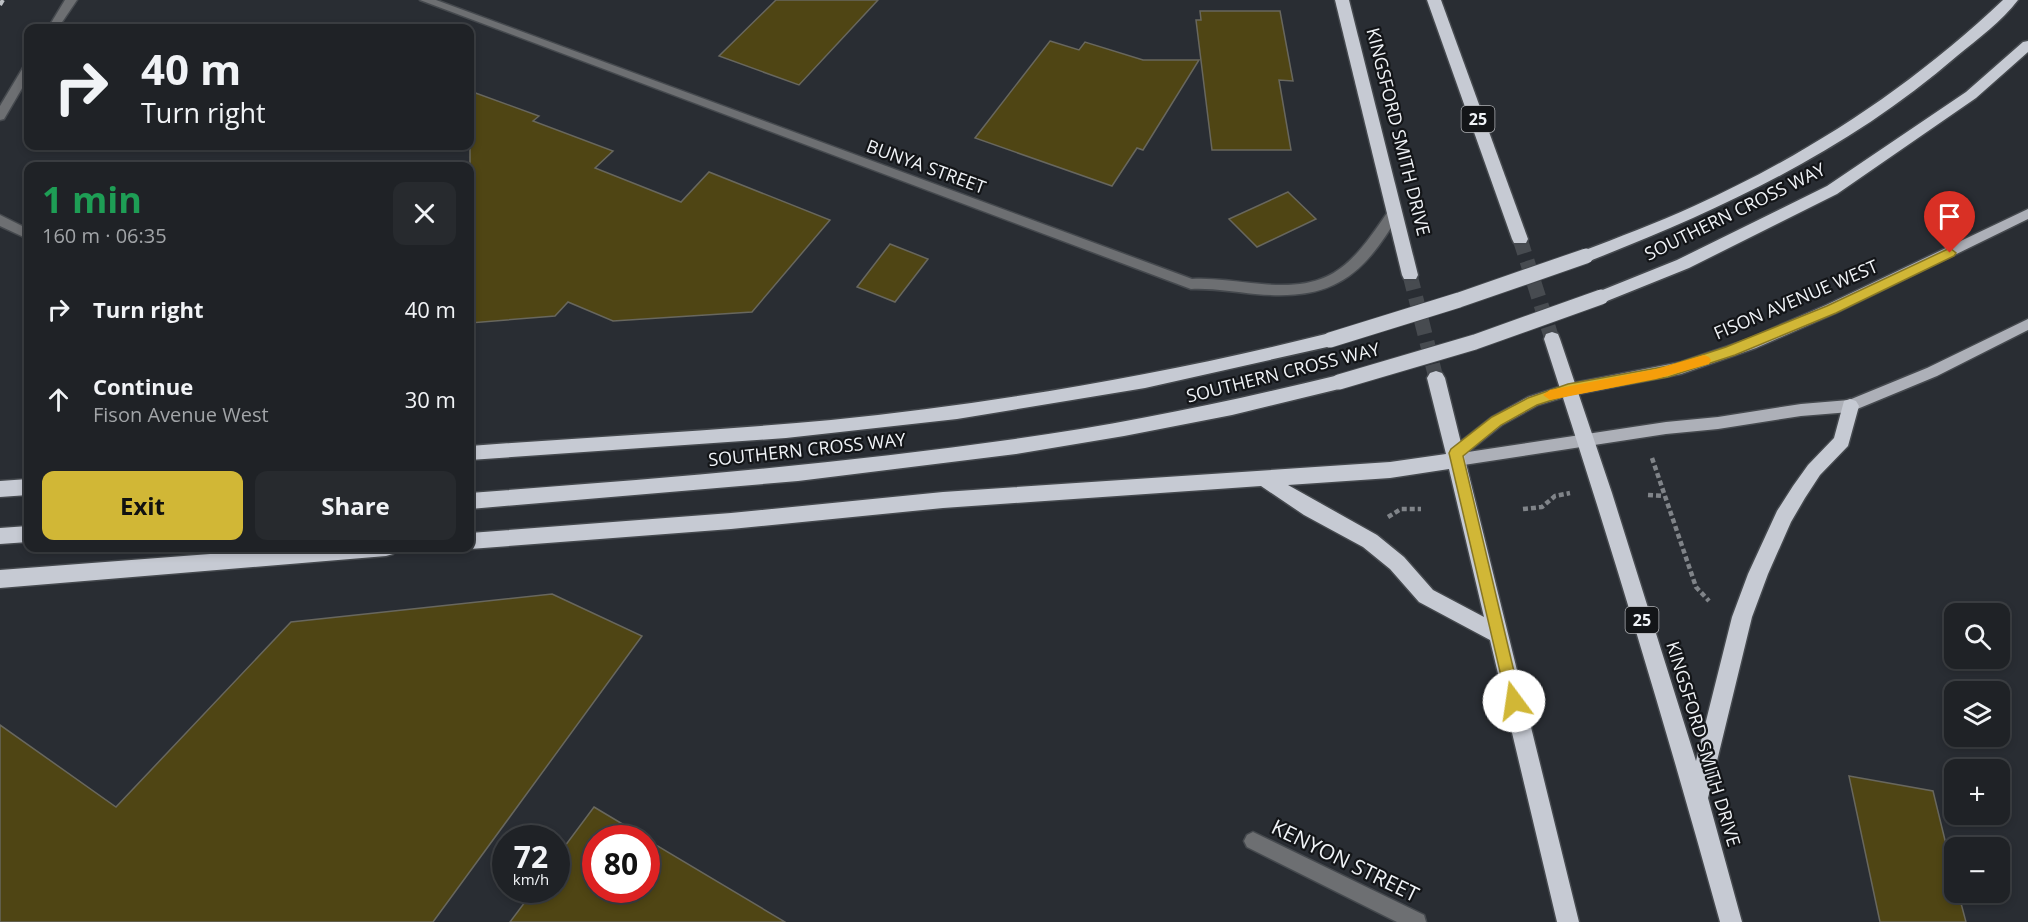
<!DOCTYPE html>
<meta charset="utf-8">
<style>
body{margin:0;font-family:"Open Sans",sans-serif;background:#272a2e;color:#f1f3f6;height:100vh;display:flex;flex-direction:column;font-size:22px;white-space:nowrap}
*{box-sizing:border-box;margin:0}
p{font-size:20px;color:#a1a4a7}
.icon{flex:none;width:33px;height:33px;fill:none;stroke:currentColor;stroke-width:2;stroke-linecap:round;stroke-linejoin:round}
.map{position:relative;flex:1;overflow:hidden}
.drawer{position:absolute;left:24px;top:162px;width:450px;height:390px;display:flex;flex-direction:column;background:#1f2226;border-radius:12px;box-shadow:0 3px 9px #0003,0 0 0 2px #3c3f43}
.drawer>*{flex:none}
.top-card{position:absolute;left:24px;top:24px;width:450px;height:126px;border-radius:12px;box-shadow:0 3px 9px #0003,0 0 0 2px #3c3f43;background:#1f2226;color:#f1f3f6;overflow:hidden}
.buttons{position:absolute;left:1944px;top:603px;display:grid;gap:12px}
.buttons a{display:grid;place-items:center;width:66px;height:66px;border-radius:12px;background:#1f2226;box-shadow:0 3px 9px #0003,0 0 0 2px #3c3f43;font-size:30px}
.speed{position:absolute;left:492px;top:825px;display:flex;gap:12px;font-size:30px;font-weight:700;text-align:center}
.speed>*{display:grid;place-content:center;width:78px;height:78px;border-radius:50%;background:#1f2226;box-shadow:0 3px 9px #0003,0 0 0 2px #3c3f43;line-height:1}
.speed small{font-size:15px;font-weight:400}
.speed .limit{border:9px solid #d22;background:#fff;color:#111}
.pin{position:absolute;display:grid;place-items:center;width:51px;height:51px;color:#fff;margin:-62px -26px;border-radius:50% 50% 50% 0;rotate:-45deg;box-shadow:0 0 6px #0007}
.pin .icon{rotate:45deg}
.me{position:absolute;width:66px;margin:-33px;rotate:346deg;stroke-linejoin:round;filter:drop-shadow(0 0 4px #0008)}
.turn{display:flex;align-items:center;gap:21px;height:126px;padding:0 18px;font-size:27px}
.turn .icon{width:78px;height:78px;stroke-width:2.5}
.turn b{display:block;font-size:42px;line-height:51px}
.round{display:grid;place-items:center;flex:none;width:63px;height:63px;border-radius:12px;background:#272a2e}
.headline{display:flex;align-items:center;justify-content:space-between;height:102px;padding:0 18px}
h1{font-size:36px;font-weight:700;line-height:45px;color:#1e9e55}
.cta{display:flex;gap:12px;margin-top:auto;padding:12px 18px}
.cta a{flex:1;height:69px;border-radius:12px;background:#d1b736;color:#111;font-size:24px;font-weight:700;line-height:69px;text-align:center}
.cta a+a{background:#272a2e;color:#f1f3f6}
ul{padding:0;list-style:none}
li{display:flex;align-items:center;gap:18px;height:90px;padding:0 18px}
li div{flex:1}
li b{display:block;font-size:22px}
li em{font-style:normal}
.map>svg:first-child{display:block}
.building{fill:#4f4514;stroke:#68675e;stroke-width:1.5}
.lines{fill:none;stroke-linecap:round;stroke-linejoin:round}
.highway-tunnel{stroke:#474b50;stroke-width:15;stroke-dasharray:15 8;stroke-linecap:butt}
.minor-casing{stroke:#45494e;stroke-width:3}
.major-casing{stroke:#45494e;stroke-width:3}
.highway-casing{stroke:#45494e;stroke-width:3}
.path{stroke:#808489;stroke-width:4.5;stroke-dasharray:5 3;stroke-linecap:butt}
.minor{fill:#6d6f72;fill-rule:evenodd}
.major{fill:#adb0b8;fill-rule:evenodd}
.highway{fill:#c6cad3;fill-rule:evenodd}
.rail{stroke:#bdc0c4;stroke-width:4;stroke-dasharray:6 6;stroke-linecap:butt}
.highway-bridge-casing{stroke:#45494e;stroke-width:17;stroke-linecap:butt}
.highway-bridge{stroke:#c6cad3;stroke-width:15}
.route{fill:#d1b736;stroke:#887723;stroke-width:1.5}
.slow{fill:#f59e0b}
.labels{text-anchor:middle;stroke-width:4.5;stroke-linejoin:round;paint-order:stroke}
.shield{fill:#131518;stroke:#aeb0b4;stroke-width:1.5}
.shield-label{font-size:16px;font-weight:bold;fill:#f0f3f7}
.street-label{font-size:18px;fill:#f0f3f7;stroke:#131518}
.near-street-label{font-size:21px;fill:#f0f3f7;stroke:#131518}
</style>
<div class="map">
<svg width="2028" height="922" viewBox="0 0 2028 922">
<rect width="100%" height="100%" fill="#292d33"/>
<g class="building">
<polygon points="776,0 878,0 799,85 719,56"/>
<polygon points="1200,11 1280,11 1293,81 1279,80 1291,150 1212,150 1196,20 1201,20"/>
<polygon points="1050,41 1079,50 1085,42 1143,60 1199,60 1143,150 1137,148 1112,186 975,138"/>
<polygon points="470,91 539,116 533,121 613,151 595,168 681,202 709,172 830,220 752,312 613,321 568,302 555,316 470,323"/>
<polygon points="1288,192 1316,219 1257,247 1229,219"/>
<polygon points="890,244 928,259 895,302 857,287"/>
<polygon points="552,594 642,636 433,922 0,922 0,725 116,807 291,622"/>
<polygon points="1849,776 1933,791 1954,877 1954,892 1958,892 1966,922 1880,922"/>
<polygon points="594,807 646,838 596,838 596,890 646,890 646,839 785,922 510,922 534,890 556,890 556,858"/>
</g>
<g class="lines">
<g class="highway-tunnel">
<polyline points="1520,239 1552,339"/>
<polyline points="1410,275 1436,378"/>
</g>
<g class="minor-casing">
<g id="minor">
<polygon points="65,0 77,0 58,28 48,28"/>
<path d="M420 0H436L1192 279C1212 278 1231 281 1251 283 1329 292 1348 271 1389 210H1399L1400 213C1362 278 1332 301 1255 294 1234 292 1213 288 1191 289Z"/>
<polygon points="28,65 28,78 4,119 0,120 0,106 24,66"/>
<polygon points="0,215 28,229 28,239 0,226"/>
<polygon points="1253,832 1424,915 1426,922 1397,922 1247,847 1244,841 1247,835"/>
</g>
</g>
<g class="major-casing">
<polygon id="major" points="2028,209 2028,219 1836,313 1756,348 1681,374 1568,396 1538,405 1502,425 1468,452 1666,422 1718,417 1801,404 1849,400 1927,368 2028,319 2028,330 1937,376 1850,412 1801,416 1718,429 1666,434 1457,466 1452,464 1448,454 1450,450 1492,417 1528,397 1568,384 1681,362 1746,340 1826,305"/>
</g>
<g class="highway-casing">
<g id="highway">
<polygon points="1335,0 1349,0 1418,275 1416,279 1404,279 1402,275"/>
<polygon points="1427,0 1441,0 1528,239 1526,243 1514,243 1512,239"/>
<path d="M2003 0H2018C2002 21 1978 39 1957 56 1850 149 1723 209 1592 260H1580L1578 256 1580 252C1619 237 1657 223 1694 206 1809 154 1912 86 2003 0Z"/>
<polygon points="2028,41 2028,52 1976,98 1837,194 1689,268 1607,301 1601,303 1595,301 1593,297 1595,293 1677,260 1827,186 1966,92 2023,42"/>
<path d="M1552 332 1558 334 1560 339 1612 493 1696 761 1732 617 1748 574 1777 511 1793 486 1808 465 1834 438 1844 401 1850 399 1856 401 1859 406 1848 446 1820 475 1805 498 1791 522 1768 574 1752 617 1708 798 1742 922H1720C1666 726 1607 532 1544 339L1546 334Z"/>
<path d="M1330 333 1336 335 1338 340 1336 345 1145 388 957 419 786 438 470 460V446C590 437 711 431 831 420 999 403 1166 374 1330 333Z"/>
<path d="M1436 371 1442 373 1445 378 1579 922H1557L1490 640 1419 602 1390 569 1363 547 1304 515 1261 486 943 508 731 529 470 549 465 548H470V533L731 513 943 492 1390 462 1446 454 1427 378 1430 373ZM1449 469 1484 617 1433 590 1404 557 1377 535 1288 485 1390 478Z"/>
<path d="M1339 375 1345 377 1348 382 1345 387 1339 389 1232 415 1124 436 1016 454 798 481 470 509V493C652 479 834 465 1015 439 1124 424 1232 401 1339 375Z"/>
<polygon points="28,479 28,495 0,497 0,481"/>
<polygon points="28,526 28,542 0,544 0,528"/>
<polygon points="288,548 395,548 393,554 386,556 0,588 0,570"/>
</g>
</g>
<g class="path">
<polyline points="1652,458 1696,587 1709,601"/>
<polyline points="1648,495 1664,496"/>
<polyline points="1523,509 1542,507 1555,496 1570,493"/>
<polyline points="1388,517 1401,509 1421,509"/>
</g>
<use href="#minor" class="minor"/>
<use href="#major" class="major"/>
<use href="#highway" class="highway"/>
<polyline class="rail" points="0,5 3,0"/>
<g class="highway-bridge-casing">
<g id="highway-bridge">
<polyline points="1330,340 1459,300 1586,256"/>
<polyline points="1339,382 1475,342 1601,297"/>
</g>
</g>
<use href="#highway-bridge" class="highway-bridge"/>
</g>
<polygon class="route" points="1950,248 1956,253 1954,256 1836,313 1735,355 1668,377 1568,395 1537,405 1501,425 1463,456 1521,701 1519,706 1514,708 1508,706 1449,453 1451,449 1492,417 1528,398 1568,384 1668,366 1726,347 1827,306"/>
<polygon class="slow" points="1704,355 1709,357 1711,360 1709,364 1656,379 1550,400 1543,395 1550,390 1656,369"/>
<g class="labels">
<g class="shield">
<rect x="1461.5" y="106" width="33" height="26" rx="4.5"/>
<rect x="1625.5" y="607" width="33" height="26" rx="4.5"/>
</g>
<g class="shield-label">
<text x="1478" y="125">25</text>
<text x="1642" y="626">25</text>
</g>
<g class="street-label">
<text transform="translate(1398 132) rotate(76)" y="6">KINGSFORD SMITH DRIVE</text>
<text transform="translate(926 167) rotate(20)" y="6">BUNYA STREET</text>
<text transform="translate(1735 212) rotate(-26)" y="6">SOUTHERN CROSS WAY</text>
<text transform="translate(1796 300) rotate(-23)" y="6">FISON AVENUE WEST</text>
<text transform="translate(1283 373) rotate(-14)" y="6">SOUTHERN CROSS WAY</text>
<text transform="translate(807 450) rotate(-6)" y="6">SOUTHERN CROSS WAY</text>
<text transform="translate(1703 744) rotate(73)" y="6">KINGSFORD SMITH DRIVE</text>
</g>
<g class="near-street-label">
<text transform="translate(1345 861) rotate(26)" y="7">KENYON STREET</text>
</g>
</g>
</svg>
<div class="buttons">
<a><svg class="icon" aria-label="search" viewBox="0 0 24 24"><circle cx="10" cy="10" r="6"/><path d="M15 15l6 6"/></svg></a>
<a><svg class="icon" aria-label="layers" viewBox="0 0 24 24"><path d="M12 4l9 5-9 5-9-5zM3 14l9 5 9-5"/></svg></a>
<a>+</a>
<a>−</a>
</div>
<div class="speed"><div>72<small>km/h</small></div><div class="limit">80</div></div>
<div class="pin" style="left:1950px;top:253px;background:#d93025"><svg class="icon" aria-label="arrive" viewBox="0 0 24 24"><path d="M6 21V4h12l-3 4 3 4H6"/></svg></div>
<svg class="me" style="left:1514px;top:701px" viewBox="-20 -20 40 40"><circle r="19" fill="#fff"/><path d="M0-13L10 11 0 6-10 11z" fill="#d1b736"/></svg>
<div class="top-card">
<div class="turn"><svg class="icon" aria-label="right" viewBox="0 0 24 24"><path d="M7 20v-9h11M14 6l5 5-5 5"/></svg><div><b>40 m</b>Turn right</div></div>
</div>
<section class="drawer">
<div class="headline"><div><h1>1 min</h1><p>160 m · 06:35</p></div><a class="round"><svg class="icon" aria-label="close" viewBox="0 0 24 24"><path d="M6 6l12 12M18 6L6 18"/></svg></a></div>
<ul>
<li><svg class="icon" aria-label="right" viewBox="0 0 24 24"><path d="M7 20v-9h11M14 6l5 5-5 5"/></svg><div><b>Turn right</b></div><em>40 m</em></li>
<li><svg class="icon" aria-label="ahead" viewBox="0 0 24 24"><path d="M12 20V5M6 11l6-6 6 6"/></svg><div><b>Continue</b><p>Fison Avenue West</p></div><em>30 m</em></li>
</ul>
<div class="cta"><a>Exit</a><a>Share</a></div>
</section>
</div>
